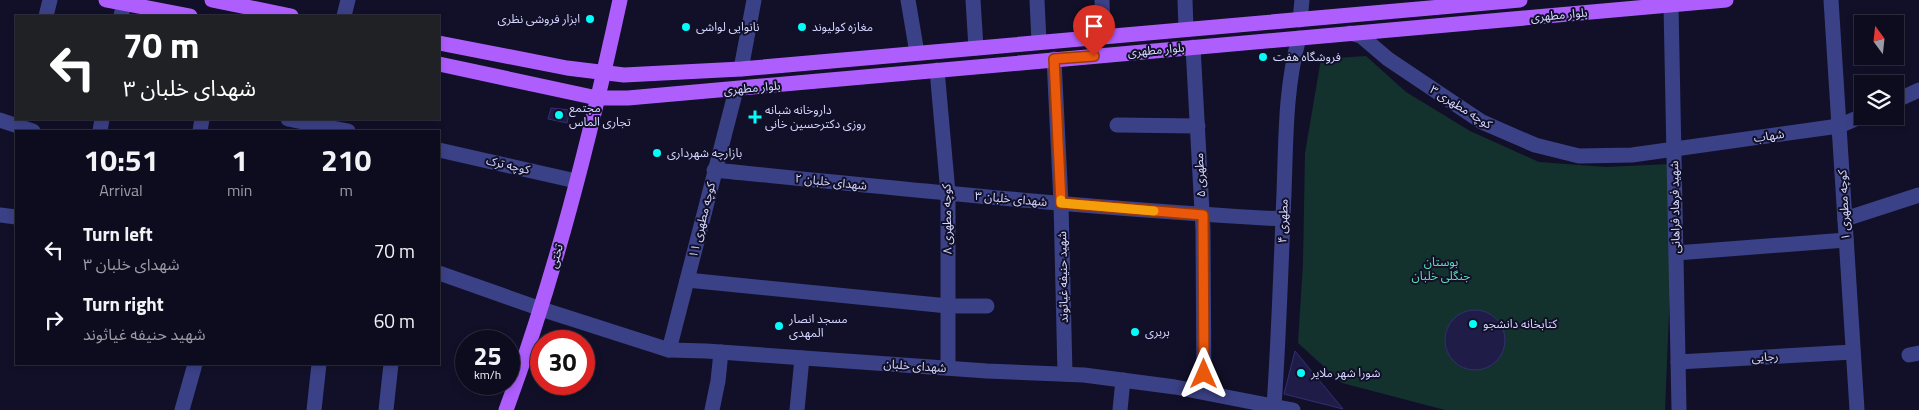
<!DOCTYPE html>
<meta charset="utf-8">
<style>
body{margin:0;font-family:"Titillium Web","Noto Sans Arabic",sans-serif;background:#161527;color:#f1f3f6;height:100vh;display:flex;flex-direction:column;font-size:19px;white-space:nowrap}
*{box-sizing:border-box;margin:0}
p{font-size:16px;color:#9a9ba4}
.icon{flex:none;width:28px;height:28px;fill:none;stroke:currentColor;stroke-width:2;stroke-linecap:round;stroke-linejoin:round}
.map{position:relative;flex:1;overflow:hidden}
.panel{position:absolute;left:15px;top:130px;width:425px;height:235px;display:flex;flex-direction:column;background:#0d0c1e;border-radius:0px;box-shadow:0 2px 8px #0003,0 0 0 1px #2d2c3c}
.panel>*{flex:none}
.hud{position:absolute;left:15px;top:15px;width:425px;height:105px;border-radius:0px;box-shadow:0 2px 8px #0003,0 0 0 1px #2d2c3c;background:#202124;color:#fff;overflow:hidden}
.needle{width:32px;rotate:345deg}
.buttons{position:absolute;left:1854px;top:15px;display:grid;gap:10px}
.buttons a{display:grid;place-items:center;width:50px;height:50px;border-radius:0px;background:#0d0c1e;box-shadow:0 2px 8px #0003,0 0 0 1px #2d2c3c;font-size:25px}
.speed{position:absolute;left:455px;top:330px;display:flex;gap:10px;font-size:25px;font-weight:700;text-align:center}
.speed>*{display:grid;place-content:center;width:65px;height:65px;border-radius:50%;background:#0d0c1e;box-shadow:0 2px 8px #0003,0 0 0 1px #2d2c3c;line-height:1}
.speed small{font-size:12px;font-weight:400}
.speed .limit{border:8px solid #d22;background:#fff;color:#111}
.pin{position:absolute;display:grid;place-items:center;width:42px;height:42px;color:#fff;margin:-51px -21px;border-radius:50% 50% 50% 0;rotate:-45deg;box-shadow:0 0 5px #0007}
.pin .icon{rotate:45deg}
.me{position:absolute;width:55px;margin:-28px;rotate:0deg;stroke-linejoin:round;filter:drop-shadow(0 0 4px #0008)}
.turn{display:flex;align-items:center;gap:18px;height:105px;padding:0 25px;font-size:22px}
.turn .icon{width:65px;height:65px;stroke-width:2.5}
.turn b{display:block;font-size:35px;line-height:42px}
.eta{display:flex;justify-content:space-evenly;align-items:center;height:85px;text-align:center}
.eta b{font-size:30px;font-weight:700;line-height:35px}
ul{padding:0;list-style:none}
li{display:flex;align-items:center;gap:15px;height:70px;padding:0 25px}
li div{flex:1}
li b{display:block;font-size:19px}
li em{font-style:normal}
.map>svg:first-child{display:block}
.green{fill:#13322d}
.building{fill:#1f1c48;stroke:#332e74}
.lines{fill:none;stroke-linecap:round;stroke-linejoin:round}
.minor{stroke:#3b4186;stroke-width:15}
.major{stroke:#af5efe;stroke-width:15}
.route-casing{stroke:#983908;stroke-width:12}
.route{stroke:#ea580c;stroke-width:9}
.slow{stroke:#f59e0b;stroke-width:9}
.poi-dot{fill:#03fef9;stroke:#111028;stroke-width:2}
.labels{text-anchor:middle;stroke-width:4;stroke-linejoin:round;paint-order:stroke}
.street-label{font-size:12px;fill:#d6d7ff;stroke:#111028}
.poi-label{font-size:12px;fill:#d6d7ff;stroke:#111028;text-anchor:start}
.park-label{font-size:12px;fill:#61e0b1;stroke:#111028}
</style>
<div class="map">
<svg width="1919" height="410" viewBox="0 0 1919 410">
<rect width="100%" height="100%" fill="#111028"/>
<polygon class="green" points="1366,56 1406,92 1470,131 1539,162 1606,167 1670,164 1671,265 1665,410 1445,410 1342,383 1298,343 1303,263 1305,153 1321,59"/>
<g class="building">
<polygon points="551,108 570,110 567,123 548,119"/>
<circle cx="1475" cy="340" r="30"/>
<polygon points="1295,351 1343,409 1284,394"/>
</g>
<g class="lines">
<g class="minor">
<polyline points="908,0 917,53"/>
<polyline points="973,0 976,48"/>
<polyline points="1037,0 1039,42"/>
<polyline points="1102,0 1103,37"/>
<polyline points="1185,0 1186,29"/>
<polyline points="1831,0 1857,410"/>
<polyline points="1671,5 1679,410"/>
<polyline points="46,16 50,0"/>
<polyline points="121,16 124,3"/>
<polyline points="344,16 348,0"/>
<polyline points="1300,20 1302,0"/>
<polyline points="1350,33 1361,36 1388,59 1482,122 1535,145 1579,156 1632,155 1839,126 1862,116"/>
<polyline points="1193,47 1203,230 1204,392"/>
<polyline points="1054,59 1061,203 1065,374"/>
<polyline points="741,69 754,0"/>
<polyline points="937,70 948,193 948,368"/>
<polyline points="1895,101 1919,90"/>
<polyline points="288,119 348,131"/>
<polyline points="0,120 33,131"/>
<polyline points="1117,125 1198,126"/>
<polyline points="100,131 102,119"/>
<polyline points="200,131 202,119"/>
<polyline points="439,150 576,181"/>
<path d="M714 170C904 189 1093 209 1283 219"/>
<polyline points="0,215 16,217"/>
<polyline points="1845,219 1919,195"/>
<polyline points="1676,253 1846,240"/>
<polyline points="439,273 541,309 669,350 706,351 987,371 1084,375 1175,387 1293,410"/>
<polyline points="687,280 948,306 987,306"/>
<polyline points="669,350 736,90"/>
<polyline points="1909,355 1919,353"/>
<polyline points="1678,362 1853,352"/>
<path d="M1274 406C1279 335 1281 264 1284 193 1286 141 1285 88 1299 38"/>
<polyline points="182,410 195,364"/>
<polyline points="314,410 319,364"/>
<polyline points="386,410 391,364"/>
<polyline points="712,410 718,381 721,352"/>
<polyline points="797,410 802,358"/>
<polyline points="1120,410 1123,380"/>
</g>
<g class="major">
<polyline points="106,0 190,16"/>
<polyline points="212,0 291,16"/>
<polyline points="439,43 567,68 624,75 741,69 1520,0"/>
<polyline points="439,64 597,98 628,98 1726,0"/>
<path d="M506 410C555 277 590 138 620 0"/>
</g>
</g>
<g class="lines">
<g class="route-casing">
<polyline id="route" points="1094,56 1054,59 1061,203 1203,215 1204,374"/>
</g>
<use href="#route" class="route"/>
<polyline class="slow" points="1061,200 1061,203 1154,211"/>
</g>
<g class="poi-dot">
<circle cx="590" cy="19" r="5"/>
<circle cx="686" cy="27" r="5"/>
<circle cx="802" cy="27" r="5"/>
<circle cx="1263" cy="57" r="5"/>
<circle cx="559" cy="115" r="5"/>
<path d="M752.5 109.5h5v5h5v5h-5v5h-5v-5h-5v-5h5z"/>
<circle cx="657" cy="153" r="5"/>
<circle cx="1473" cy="324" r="5"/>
<circle cx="779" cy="326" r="5"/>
<circle cx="1135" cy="332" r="5"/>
<circle cx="1301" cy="373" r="5"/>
</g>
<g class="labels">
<g class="street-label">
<text transform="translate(1559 15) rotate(-5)" y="4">بلوار مطهری</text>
<text transform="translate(1156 50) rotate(-5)" y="4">بلوار مطهری</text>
<text transform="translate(752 88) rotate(-5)" y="4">بلوار مطهری</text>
<text transform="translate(1461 107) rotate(32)" y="4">کوچه مطهری ۳</text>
<text transform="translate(1769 136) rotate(-8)" y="4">شهاب</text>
<text transform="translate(508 165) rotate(13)" y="4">کوچه ترک</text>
<text transform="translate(1200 175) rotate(-93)" y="4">مطهری ۵</text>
<text transform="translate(831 182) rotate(6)" y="4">شهدای خلبان ۲</text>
<text transform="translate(1011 199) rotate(5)" y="4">شهدای خلبان ۳</text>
<text transform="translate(1844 205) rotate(-93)" y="4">کوچه مطهری ۱</text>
<text transform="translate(1675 207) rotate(-91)" y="4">شهید فرهاد فراهانی</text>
<text transform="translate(947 219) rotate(-91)" y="4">کوچه مطهری ۸</text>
<text transform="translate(702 220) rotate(-76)" y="4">کوچه مطهری ۱۱</text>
<text transform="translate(1283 221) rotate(-88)" y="4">مطهری ۴</text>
<text transform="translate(556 256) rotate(-75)" y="4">تختی</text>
<text transform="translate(1063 277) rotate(-91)" y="4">شهید حنیفه غیاثوند</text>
<text transform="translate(1765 357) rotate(-3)" y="4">رجایی</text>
<text transform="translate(915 366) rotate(4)" y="4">شهدای خلبان</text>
</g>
<g class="poi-label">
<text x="580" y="23" text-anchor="end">ابزار فروشی نظری</text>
<text x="696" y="31">نانوایی لواشی</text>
<text x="812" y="31">مغازه کولیوند</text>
<text x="1273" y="61">فروشگاه هفت</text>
<text x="569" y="112">مجتمع<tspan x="569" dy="14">تجاری الماس</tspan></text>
<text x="765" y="114">داروخانه شبانه<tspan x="765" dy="14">روزی دکترحسین خانی</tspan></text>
<text x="667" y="157">بازارچه شهرداری</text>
<text x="789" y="323">مسجد انصار<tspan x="789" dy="14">المهدی</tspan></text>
<text x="1483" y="328">کتابخانه دانشجو</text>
<text x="1145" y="336">بربری</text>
<text x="1311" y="377">شورا شهر ملایر</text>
</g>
<g class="park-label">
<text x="1441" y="266">بوستان<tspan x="1441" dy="14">جنگلی خلبان</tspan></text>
</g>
</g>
</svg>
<div class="buttons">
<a><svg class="needle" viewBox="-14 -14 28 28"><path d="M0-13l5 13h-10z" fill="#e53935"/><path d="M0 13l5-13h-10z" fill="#9a9ba4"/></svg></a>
<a><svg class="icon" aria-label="layers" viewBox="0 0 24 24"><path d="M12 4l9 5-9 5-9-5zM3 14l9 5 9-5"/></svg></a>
</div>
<div class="speed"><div>25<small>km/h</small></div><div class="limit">30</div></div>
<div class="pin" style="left:1094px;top:56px;background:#d93025"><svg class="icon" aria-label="arrive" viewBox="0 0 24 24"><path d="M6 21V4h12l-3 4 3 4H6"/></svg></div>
<svg class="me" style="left:1204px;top:374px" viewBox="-20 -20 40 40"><path d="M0-17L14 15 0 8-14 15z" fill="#ea580c" stroke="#fff" stroke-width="4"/></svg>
<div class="hud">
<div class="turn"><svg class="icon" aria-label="left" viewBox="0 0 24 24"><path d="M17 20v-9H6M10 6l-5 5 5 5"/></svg><div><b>70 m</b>شهدای خلبان ۳</div></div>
</div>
<section class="panel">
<div class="eta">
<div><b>10:51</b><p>Arrival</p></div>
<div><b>1</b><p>min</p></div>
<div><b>210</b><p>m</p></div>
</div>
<ul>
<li><svg class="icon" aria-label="left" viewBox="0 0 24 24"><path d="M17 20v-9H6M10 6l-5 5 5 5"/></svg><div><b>Turn left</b><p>شهدای خلبان ۳</p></div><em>70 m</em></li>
<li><svg class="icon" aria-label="right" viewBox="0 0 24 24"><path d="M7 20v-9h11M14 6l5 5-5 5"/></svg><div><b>Turn right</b><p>شهید حنیفه غیاثوند</p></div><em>60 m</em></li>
</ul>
</section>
</div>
